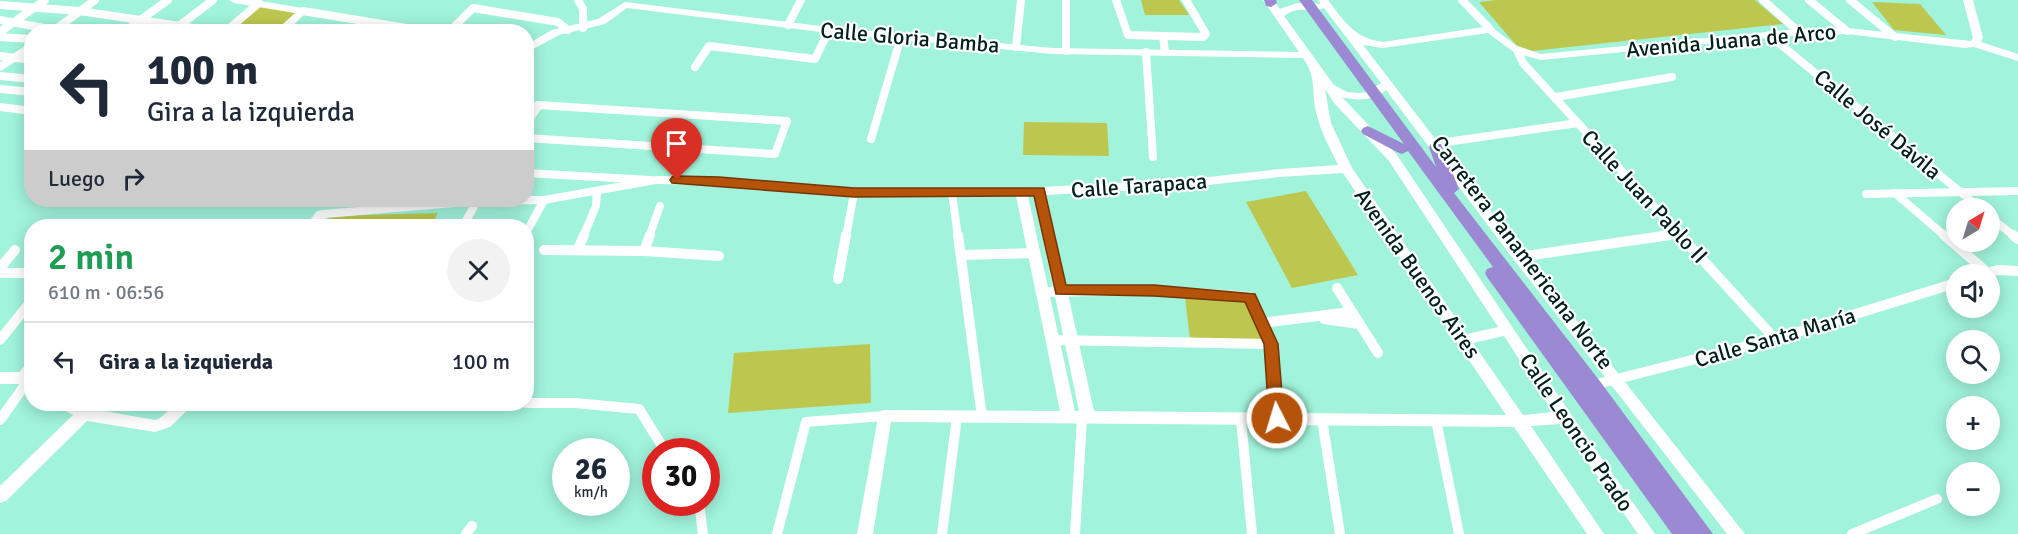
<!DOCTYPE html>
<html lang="es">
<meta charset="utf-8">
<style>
body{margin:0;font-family:Signika,sans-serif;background:#f2f2f3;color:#1f2937;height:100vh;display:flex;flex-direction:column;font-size:22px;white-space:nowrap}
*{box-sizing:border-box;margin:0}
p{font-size:20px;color:#747a83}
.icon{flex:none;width:33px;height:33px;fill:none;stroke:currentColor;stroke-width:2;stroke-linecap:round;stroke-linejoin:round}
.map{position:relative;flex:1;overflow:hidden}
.sheet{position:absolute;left:24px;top:219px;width:510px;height:192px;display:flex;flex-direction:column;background:#fff;border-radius:24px;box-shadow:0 3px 15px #0003}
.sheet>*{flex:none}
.guide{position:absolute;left:24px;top:24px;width:510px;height:183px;border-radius:24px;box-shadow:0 3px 15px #0003;background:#fff;color:#1f2937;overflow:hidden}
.needle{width:39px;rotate:38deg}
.fabs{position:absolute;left:1946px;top:198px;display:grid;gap:12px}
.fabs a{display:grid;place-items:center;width:54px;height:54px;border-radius:50%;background:#fff;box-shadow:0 3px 15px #0003;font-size:30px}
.speed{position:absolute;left:552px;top:438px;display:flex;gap:12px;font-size:30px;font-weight:700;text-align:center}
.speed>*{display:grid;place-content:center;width:78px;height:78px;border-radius:50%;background:#fff;box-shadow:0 3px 15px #0003;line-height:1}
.speed small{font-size:15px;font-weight:400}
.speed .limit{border:9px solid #d22;background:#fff;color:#111}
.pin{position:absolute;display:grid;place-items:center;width:51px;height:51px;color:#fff;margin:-62px -26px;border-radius:50% 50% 50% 0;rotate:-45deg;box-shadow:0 0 6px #0007}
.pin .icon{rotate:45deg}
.me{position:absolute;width:66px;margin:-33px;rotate:355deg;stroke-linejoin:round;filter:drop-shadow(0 0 4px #0008)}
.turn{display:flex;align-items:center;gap:21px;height:126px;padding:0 24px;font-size:27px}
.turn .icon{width:78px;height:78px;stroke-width:2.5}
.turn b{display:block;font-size:42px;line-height:51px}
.then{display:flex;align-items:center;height:57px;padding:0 24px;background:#0003;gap:12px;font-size:22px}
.round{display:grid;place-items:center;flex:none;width:63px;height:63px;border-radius:32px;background:#f2f2f3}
.summary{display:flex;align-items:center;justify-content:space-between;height:102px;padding:0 24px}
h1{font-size:36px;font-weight:600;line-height:45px;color:#1e9e55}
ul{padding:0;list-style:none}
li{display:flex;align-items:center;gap:18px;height:78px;padding:0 24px;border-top:2px solid #e0e1e3}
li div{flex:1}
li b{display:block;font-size:22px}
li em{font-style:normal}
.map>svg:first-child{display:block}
.green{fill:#bdc750}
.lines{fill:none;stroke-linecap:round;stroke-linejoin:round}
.street-far1{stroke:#fff;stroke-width:8}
.street{stroke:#fff;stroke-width:10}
.secondary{fill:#fff;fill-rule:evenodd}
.highway{fill:#9b8ad3;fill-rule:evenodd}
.route{fill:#b45309;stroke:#753606;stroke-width:1.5}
.labels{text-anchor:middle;stroke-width:4.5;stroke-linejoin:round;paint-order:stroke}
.street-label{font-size:22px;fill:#002119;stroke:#fff}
</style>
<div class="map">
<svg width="2018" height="534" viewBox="0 0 2018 534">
<rect width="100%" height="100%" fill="#a1f3db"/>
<g class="green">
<polygon points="1141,0 1179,0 1189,15 1145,15"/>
<polygon points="1496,0 1755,0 1783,24 1532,51 1516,45 1479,2"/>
<polygon points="1872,2 1920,4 1946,35 1894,30"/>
<polygon points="259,3 303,11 278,31 228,31"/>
<polygon points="1024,122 1107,123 1109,156 1023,155"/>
<polygon points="1306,191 1358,275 1292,288 1246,202"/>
<polygon points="438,213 431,226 323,226 330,216"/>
<polygon points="1185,298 1247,301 1263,340 1190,339"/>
<polygon points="870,344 871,403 728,413 734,353"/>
</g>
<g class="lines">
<g class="street-far1">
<polyline points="578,0 583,9 583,28"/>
<polyline points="1066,0 1066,51"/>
<polyline points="1116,0 1128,35 1203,37 1206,34 1186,0"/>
<polyline points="1462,0 1490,29"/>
<polyline points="1763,0 1799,32"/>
<polyline points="1809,0 1847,31"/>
<polyline points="1850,0 1895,37"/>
<polyline points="0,5 80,11 220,32"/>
<polyline points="303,11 431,32"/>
<polyline points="0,20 44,28"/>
<polyline points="788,25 801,0"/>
<polyline points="0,32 45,0"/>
<polyline points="52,32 95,0"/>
<polyline points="124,32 168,0"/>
<polyline points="171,32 213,0"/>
<polyline points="225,32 259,3"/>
<polyline points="449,32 473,8 558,22 568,30"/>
<polyline points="1769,35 1980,208"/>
<polyline points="1163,36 1165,52"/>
<polyline points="0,37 32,39"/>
<polyline points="1016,47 1021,0"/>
<polyline points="1146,52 1153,157"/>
<polyline points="1518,52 1523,63 1682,237"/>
<polyline points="0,56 32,60"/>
<polyline points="0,67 32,46"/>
<polyline points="695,67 709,46 815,59 829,30"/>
<polyline points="0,76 32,79"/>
<polyline points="0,89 32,92"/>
<polyline points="1556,97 1672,77"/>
<polyline points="0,107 32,111"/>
<polyline points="526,138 775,154 787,121 538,105"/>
<polyline points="871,139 901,37"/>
<polyline points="1433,144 1578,123"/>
<polyline points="526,173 650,180"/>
<polyline points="952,193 958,237"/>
<polyline points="1895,193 1946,237"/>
<polyline points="1866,194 2018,191"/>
<polyline points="1989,216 2015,237"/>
<polyline points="463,226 477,201"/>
<polyline points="526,233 544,200"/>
<polyline points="583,237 596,206 597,191"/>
<polyline points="649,237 660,206"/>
<polyline points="846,237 854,193"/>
<polyline points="1659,237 1679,234"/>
</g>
<g class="street">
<polyline points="958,235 982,417"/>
<polyline points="1680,235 1775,339"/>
<polyline points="1944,235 1988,273"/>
<polyline points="2013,235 2018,239"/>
<polyline points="578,249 584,235"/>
<polyline points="544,250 644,251 719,256"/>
<polyline points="644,251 650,235"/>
<polyline points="961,255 1034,253"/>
<polyline points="1519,257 1670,235"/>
<polyline points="0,268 15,250"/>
<polyline points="0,273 32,273"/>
<polyline points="1983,274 1998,270 2018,271"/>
<polyline points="838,279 846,235"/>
<polyline points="1337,288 1378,353"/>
<polyline points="1042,292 1154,290 1250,297 1271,344 1277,418"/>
<polyline points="1324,319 1359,324"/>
<polyline points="1261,323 1351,312"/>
<polyline points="0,340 32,300"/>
<polyline points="1052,340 1271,344"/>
<polyline points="21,378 32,364"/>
<polyline points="1593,385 1775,339 1956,283"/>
<polyline points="526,403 575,403 639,409 662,446 670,452"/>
<polyline points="1322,419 1340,534"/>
<polyline points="0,420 27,382"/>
<polyline points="1241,420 1252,534"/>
<polyline points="1436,420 1459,534"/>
<polyline points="699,502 703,534"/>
<polyline points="466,534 472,526"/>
<polyline points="777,534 806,422 884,416"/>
<polyline points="942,534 957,417"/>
<polyline points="1075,534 1082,419"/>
<polyline points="1852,534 1937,499"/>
</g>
<g class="secondary">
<polygon points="229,0 254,0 303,8 308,11 286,32 274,32 295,13 234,3"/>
<path d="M1263 0H1273L1280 9 1297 3 1321 4 1318 0H1328C1345 22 1354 38 1383 42L1490 26 1517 46 1541 54 1799 29 1847 28 1971 41 1973 38 1963 0H1973L1983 38 1981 42 2018 54V61L1974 47 1965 48 1847 34 1799 35 1541 60 1515 53 1488 33 1383 48 1363 45 1524 254 1745 534H1727L1514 260 1386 90C1374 101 1357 101 1342 97L1397 155 1570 413 1655 534H1638L1561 424 1531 426 1604 534H1587L1514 427 891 422 873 534H857L879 412 884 410 1060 411 1016 196 854 197 719 185 656 184 544 204 477 205 326 218 319 226H305L317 211 322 210 443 200H526V196H544L656 176 719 177 854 189 1021 188 1181 180 1280 169 1338 165C1330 148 1320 131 1316 112 1311 90 1317 78 1303 58L1052 54 829 33 627 8 605 24 559 35 526 53V45L552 30 598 19 625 2 829 27 1052 48 1299 52ZM1324 8 1381 83 1368 92 1358 93 1347 92 1334 85 1284 16C1300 4 1311 14 1324 8ZM1325 89 1334 103 1389 161 1498 327 1467 334 1352 168 1331 123ZM1343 173 1506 415 1094 411 1046 195 1181 188 1280 177ZM1028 196H1034L1079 411H1075ZM1504 336 1553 412 1523 415 1473 343Z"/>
<polygon points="538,101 544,105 530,125 526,126 526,113 534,102"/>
<polygon points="0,372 21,372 32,377 32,391 18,384 0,384"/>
<polygon points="57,404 78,404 87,408 155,420 160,418 176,404 194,404 170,427 155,432 87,421 6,501 0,503 0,486 73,415 60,408"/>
</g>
<g class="highway">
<polygon points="1264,0 1276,0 1277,3 1271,7 1266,6"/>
<polygon points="1299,0 1312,0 1436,167 1429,147 1431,144 1441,144 1459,189 1454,193 1599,380 1713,534 1672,534 1487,277 1485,273 1487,269 1493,267 1408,151 1402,154 1397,152 1363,134 1361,131 1363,128 1368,126 1404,144"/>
</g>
</g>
<polygon class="route" points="677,176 719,177 854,188 1044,188 1066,285 1154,285 1255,294 1278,344 1284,418 1282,422 1277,424 1271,422 1269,418 1264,344 1245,302 1154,296 1056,294 1034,196 854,197 672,183 670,180 672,177"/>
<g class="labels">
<g class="street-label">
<text transform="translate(910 37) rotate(5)" y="8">Calle Gloria Bamba</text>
<text transform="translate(1731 40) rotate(-5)" y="8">Avenida Juana de Arco</text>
<text transform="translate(1878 124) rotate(40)" y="8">Calle José Dávila</text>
<text transform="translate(1139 185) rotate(-4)" y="8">Calle Tarapaca</text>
<text transform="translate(1645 196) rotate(47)" y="8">Calle Juan Pablo II</text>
<text transform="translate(1523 252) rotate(53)" y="8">Carretera Panamericana Norte</text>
<text transform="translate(1418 273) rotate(55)" y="8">Avenida Buenos Aires</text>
<text transform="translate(1775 337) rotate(-16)" y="8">Calle Santa María</text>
<text transform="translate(1577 432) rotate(56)" y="8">Calle Leoncio Prado</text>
</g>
</g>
</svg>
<div class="fabs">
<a><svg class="needle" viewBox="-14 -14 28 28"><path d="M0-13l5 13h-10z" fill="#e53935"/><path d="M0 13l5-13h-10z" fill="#747a83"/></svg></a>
<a><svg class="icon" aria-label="sound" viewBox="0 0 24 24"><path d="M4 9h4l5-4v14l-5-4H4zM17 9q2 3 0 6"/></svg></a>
<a><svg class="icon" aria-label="search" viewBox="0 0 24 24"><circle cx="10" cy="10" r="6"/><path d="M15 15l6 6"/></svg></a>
<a>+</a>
<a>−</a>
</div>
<div class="speed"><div>26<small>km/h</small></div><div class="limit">30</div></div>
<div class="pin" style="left:677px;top:180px;background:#d93025"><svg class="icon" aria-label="arrive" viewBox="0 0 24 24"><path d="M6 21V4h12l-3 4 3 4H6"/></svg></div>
<svg class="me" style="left:1277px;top:418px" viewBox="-20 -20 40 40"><circle r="17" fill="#b45309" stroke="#fff" stroke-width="3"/><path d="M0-11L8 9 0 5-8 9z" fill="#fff"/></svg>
<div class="guide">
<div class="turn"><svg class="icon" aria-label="left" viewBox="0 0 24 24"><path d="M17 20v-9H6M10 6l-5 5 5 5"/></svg><div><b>100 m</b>Gira a la izquierda</div></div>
<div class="then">Luego<svg class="icon" aria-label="right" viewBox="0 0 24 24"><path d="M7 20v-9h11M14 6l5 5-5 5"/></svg></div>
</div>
<section class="sheet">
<div class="summary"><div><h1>2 min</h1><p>610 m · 06:56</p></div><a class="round"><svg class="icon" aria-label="close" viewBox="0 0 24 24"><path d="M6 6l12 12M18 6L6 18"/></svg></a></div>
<ul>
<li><svg class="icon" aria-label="left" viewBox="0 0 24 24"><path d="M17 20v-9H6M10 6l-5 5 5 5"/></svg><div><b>Gira a la izquierda</b></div><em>100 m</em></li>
</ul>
</section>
</div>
